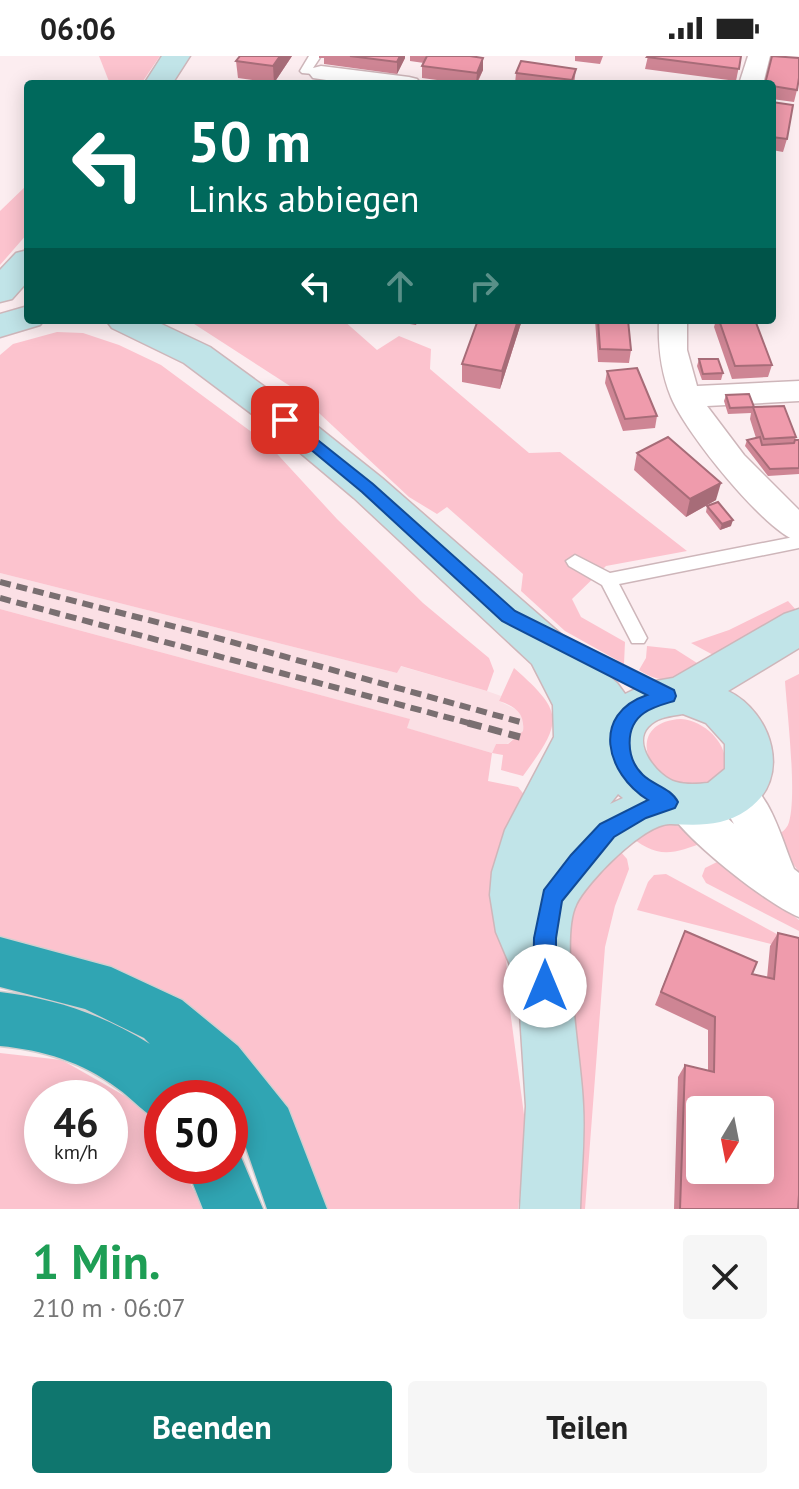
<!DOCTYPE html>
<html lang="de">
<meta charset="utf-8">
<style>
body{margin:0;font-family:"PT Sans",sans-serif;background:#f6f6f6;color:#222;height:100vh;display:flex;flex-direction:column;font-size:30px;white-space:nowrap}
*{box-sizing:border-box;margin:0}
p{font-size:26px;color:#767676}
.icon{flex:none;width:44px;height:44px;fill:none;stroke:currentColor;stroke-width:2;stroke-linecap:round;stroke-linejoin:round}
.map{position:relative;height:1153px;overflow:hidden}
.panel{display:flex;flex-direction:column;background:#fff;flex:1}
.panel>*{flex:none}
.banner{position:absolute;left:24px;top:24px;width:752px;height:244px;border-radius:8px;box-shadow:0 4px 20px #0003;background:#00695c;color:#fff;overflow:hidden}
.needle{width:52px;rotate:190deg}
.fabs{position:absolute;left:686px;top:1040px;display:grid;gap:16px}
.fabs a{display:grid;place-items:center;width:88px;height:88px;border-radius:8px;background:#fff;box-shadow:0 4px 20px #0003;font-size:40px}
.speed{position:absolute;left:24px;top:1024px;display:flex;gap:16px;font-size:40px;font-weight:700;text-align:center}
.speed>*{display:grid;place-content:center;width:104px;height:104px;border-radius:50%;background:#fff;box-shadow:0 4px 20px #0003;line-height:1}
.speed small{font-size:20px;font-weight:400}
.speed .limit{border:12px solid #d22;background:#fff;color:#111}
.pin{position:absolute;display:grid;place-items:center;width:68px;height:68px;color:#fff;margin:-34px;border-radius:16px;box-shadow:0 4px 12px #0006}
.me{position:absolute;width:88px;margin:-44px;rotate:0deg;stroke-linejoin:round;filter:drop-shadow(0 0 6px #0008)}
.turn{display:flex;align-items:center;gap:28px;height:168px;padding:0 32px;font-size:36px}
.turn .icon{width:104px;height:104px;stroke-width:2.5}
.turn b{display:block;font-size:56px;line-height:68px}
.lanes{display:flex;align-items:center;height:76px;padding:0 32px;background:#0003;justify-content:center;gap:40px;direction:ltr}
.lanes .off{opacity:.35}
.round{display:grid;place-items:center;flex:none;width:84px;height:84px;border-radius:8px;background:#f6f6f6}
.headline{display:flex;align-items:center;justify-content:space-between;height:136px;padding:0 32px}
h1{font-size:48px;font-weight:600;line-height:60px;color:#1e9e55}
.button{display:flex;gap:16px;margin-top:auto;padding:16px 32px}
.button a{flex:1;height:92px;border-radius:8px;background:#0f766e;color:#fff;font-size:32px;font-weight:600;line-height:92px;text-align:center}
.button a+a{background:#f6f6f6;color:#222}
.status{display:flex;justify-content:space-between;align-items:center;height:56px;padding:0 40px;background:#fff;direction:ltr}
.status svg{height:22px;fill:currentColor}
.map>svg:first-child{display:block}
.built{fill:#fbe0e5}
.green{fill:#fcc3ce;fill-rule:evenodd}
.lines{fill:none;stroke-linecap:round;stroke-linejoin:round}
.lane-casing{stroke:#ceb6ba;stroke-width:3}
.street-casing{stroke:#ceb6ba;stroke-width:3}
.secondary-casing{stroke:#ceb6ba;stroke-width:3}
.highway-casing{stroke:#d2cfd0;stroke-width:3}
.lane{fill:#fff;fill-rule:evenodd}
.street{fill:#fff;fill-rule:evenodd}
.secondary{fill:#c1e4e8;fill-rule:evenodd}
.highway{fill:#30a5b3;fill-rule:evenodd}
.rail-far1{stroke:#7a6f71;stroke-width:6;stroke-dasharray:11 6;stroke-linecap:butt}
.rail{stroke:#7a6f71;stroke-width:7;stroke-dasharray:14 7;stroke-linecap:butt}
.wall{fill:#ce8594}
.shaded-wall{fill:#a76c78}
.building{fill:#ef9bac;stroke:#a76c78;stroke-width:2;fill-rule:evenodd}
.route{fill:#1a73e8;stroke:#114b97;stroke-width:2}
</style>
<div class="status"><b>06:06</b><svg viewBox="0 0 49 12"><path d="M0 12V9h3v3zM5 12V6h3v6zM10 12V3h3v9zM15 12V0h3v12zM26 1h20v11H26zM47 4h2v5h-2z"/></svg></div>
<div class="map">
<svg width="799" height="1153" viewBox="0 0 799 1153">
<rect width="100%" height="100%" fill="#fcedf0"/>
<polygon class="built" points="0,517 397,617 400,610 487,635 501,640 499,645 517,654 523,662 523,675 507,688 496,688 492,697 406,672 409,663 0,553"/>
<g class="green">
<polygon points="99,0 160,0 141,28 110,28"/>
<polygon points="28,128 28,177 0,209 0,155"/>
<polygon points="188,264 343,264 377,294 399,280 431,293 430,313 529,397 560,396 687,495 606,510 572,543 581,561 625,586 624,608 565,575 521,535 523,518 447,451 437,458 409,441 290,330"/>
<polygon points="57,276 83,277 119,289 161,309 268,388 337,463 423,547 489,602 494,615 487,635 401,610 397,617 0,517 0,299 13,288"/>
<polygon points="788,545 797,555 744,581 717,601 691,587 729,574"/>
<path d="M0 553 410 663 407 672 492 697 496 688H508L523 675C525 657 515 650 499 645L514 612C565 657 563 665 523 720L501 714 503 699 492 697 488 725 518 731 526 741 504 857 508 939 527 1081 518 1153H325L303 1091 267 1032 0 886Z"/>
<path d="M647 590 675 593 708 614C680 622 665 631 639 614L646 602Z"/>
<path d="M799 618V816L773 781C779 778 785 775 788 769 798 745 787 655 785 625Z"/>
<path d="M681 663C720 666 748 721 699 729 649 737 620 666 681 663Z"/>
<path d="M672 767 707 785C669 800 656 803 624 775Z"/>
<polygon points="620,795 627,803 629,813 615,850 605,891 585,1153 573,1153 567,878 579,831"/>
<polygon points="721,804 799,864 799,875 706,827 702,820 705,812"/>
<polygon points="666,818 799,890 799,895 637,854 648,826 654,819"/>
<path d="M0 997 62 1004 146 1052 162 1078V1110H181L204 1153H0ZM42 1042H110V1110H42Z"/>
</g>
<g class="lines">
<g class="lane-casing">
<g id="lane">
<polygon points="309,0 321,0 313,12 325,15 325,19 302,17 300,15"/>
<polygon points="799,480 799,492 619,528 647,582 644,587 632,587 602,529 569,510 566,505 575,499 610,517"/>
</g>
</g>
<g class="street-casing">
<g id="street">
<polygon points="748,0 770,0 763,28 739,28"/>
<polygon points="321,10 409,21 417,23 421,28 353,28 313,22 309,17 313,12"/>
<path d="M659 264H687V294L697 330 799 325V345L707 350 744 399 799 454V486C765 476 685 376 671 341 661 316 658 292 659 264Z"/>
<path d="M736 719C770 731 781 783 794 813L799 817V861C768 849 680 780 666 750L672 738C700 728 714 750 734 768L716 736 722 724Z"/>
</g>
</g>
<g class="secondary-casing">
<g id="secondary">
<polygon points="162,0 190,0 172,28 144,28"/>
<polygon points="28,194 28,225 12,243 0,246 0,214 16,197"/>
<polygon points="28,250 28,264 44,264 40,269 0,281 0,258"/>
<path d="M106 264H153L210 291 298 355 382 422 617 627 625 638 650 626 673 622 784 558 799 553V592L728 635C772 656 793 723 747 754 722 771 698 769 671 768 645 766 586 827 576 849 559 883 582 1006 583 1049 585 1084 581 1119 580 1153H520L526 1050 518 928 496 876 490 839 492 816 505 774 554 681 553 649 532 608 354 442 272 373 184 307 112 272ZM683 658 706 667 725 688V713L708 727C699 728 686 729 676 726 658 721 632 689 648 671 657 661 671 660 683 658ZM618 738 623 742 610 748Z"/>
</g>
</g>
<g class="highway-casing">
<g id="highway">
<path d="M0 881 111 911 182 944 238 990 288 1052 327 1153H267L245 1089 230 1070V1042H208L194 1026 200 1042H162V1066C145 1059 133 1043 117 1032 82 1006 43 994 0 990V936C53 942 104 959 150 988L144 982 85 953 0 931Z"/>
<polygon points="230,1087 236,1089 263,1153 203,1153 186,1110 230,1110"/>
</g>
</g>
<use href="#lane" class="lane"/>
<use href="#street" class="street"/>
<use href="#secondary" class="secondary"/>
<use href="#highway" class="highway"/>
<g class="rail-far1">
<polyline points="0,526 203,578 524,667"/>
<polyline points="0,542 476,669"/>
</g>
<polyline class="rail" points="468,667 520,681"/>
</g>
<g class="wall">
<polygon points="292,0 274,27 238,22 236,5"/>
<polygon points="319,0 405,0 405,2 397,18 324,8 324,2 319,2"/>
<polygon points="410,0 470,0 483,14 477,28 467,28 422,22 422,10 424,7 410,5"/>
<polygon points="575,0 603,0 600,8 575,5"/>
<polygon points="648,0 741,0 736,25 645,13"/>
<polygon points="576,13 574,28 515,28 516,17"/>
<polygon points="772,28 797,34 794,46 772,43"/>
<polygon points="772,46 787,83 783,96 772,94"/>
<polygon points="385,264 418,264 416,269"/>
<polygon points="478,264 522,264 500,333 462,326 462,308"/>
<polygon points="595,264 628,264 631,294 629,307 598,306"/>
<polygon points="716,264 755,264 772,309 768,321 732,323 714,271"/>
<polygon points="699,303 723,317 721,324 702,324 697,310"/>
<polygon points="607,315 657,360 655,372 623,375 605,327"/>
<polygon points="726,339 754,351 796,381 795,384 799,384 799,418 768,420 745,390 747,384 756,382 750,363 751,357 728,358 724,345"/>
<polygon points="637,397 716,444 686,461 634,414"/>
<polygon points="707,450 731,470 720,474 706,456"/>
<polygon points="685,875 752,918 767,922 770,890 778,877 798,1153 674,1153 678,1021 685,1009 708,1015 708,974 655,949"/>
</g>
<g class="shaded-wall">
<polygon points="280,0 292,0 274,27 273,10"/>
<polygon points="400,0 405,0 405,2 397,18 397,6"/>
<polygon points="483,2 483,14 476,28 477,17"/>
<polygon points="518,264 522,264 500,333 502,315"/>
<polygon points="721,427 716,444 686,461 690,443"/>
<polygon points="733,464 731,470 720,474 722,468"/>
</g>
<g class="building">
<polygon points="240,0 280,0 273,10 236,5"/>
<polygon points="350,0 400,0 397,6"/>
<polygon points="427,0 470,0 483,2 477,17 422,10"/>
<polygon points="648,0 741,0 739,13 647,1"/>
<polygon points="772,0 799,2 799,22 797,34 772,30 772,28 765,28"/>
<polygon points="521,5 576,13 572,24 516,17"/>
<polygon points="250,26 267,28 248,28"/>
<polygon points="772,46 793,49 787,83 772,81"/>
<polygon points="478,264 518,264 502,315 462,308"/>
<polygon points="598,264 628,264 631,294 600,293"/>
<polygon points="719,264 755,264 772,309 735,310"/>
<polygon points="699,303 718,303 723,317 703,318"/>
<polygon points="637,312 657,360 625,363 607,315"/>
<polygon points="749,338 754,351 730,352 726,339"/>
<polygon points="784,350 796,381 764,383 753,351"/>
<polygon points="668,381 721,427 690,443 637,397"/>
<polygon points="760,381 762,389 794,387 795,384 799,384 799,412 770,413 747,384"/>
<polygon points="718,446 733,464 722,468 707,450"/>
<path d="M685 875 757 906 752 918 774 923 778 877 799 882V1139L798 1153H680L685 1009 714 1016 715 961 661 936ZM700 1054H760V1114H700Z"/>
</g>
<path class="route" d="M285 358 373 428 515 555 674 634 676 640 674 645C664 648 652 651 644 657 624 671 626 703 643 719 653 729 671 732 678 746L675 752 646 762 614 781 562 845 556 882V930L552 938 545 941 537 938 533 930 534 882 544 834 571 799 600 768 648 744C605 717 591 658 647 639L502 565 362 436 280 368V360Z"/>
</svg>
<div class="fabs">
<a><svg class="needle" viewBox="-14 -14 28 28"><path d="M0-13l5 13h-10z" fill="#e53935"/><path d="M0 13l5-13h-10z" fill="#767676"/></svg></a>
</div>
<div class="speed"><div>46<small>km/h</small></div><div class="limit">50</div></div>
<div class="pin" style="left:285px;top:364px;background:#d93025"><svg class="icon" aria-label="arrive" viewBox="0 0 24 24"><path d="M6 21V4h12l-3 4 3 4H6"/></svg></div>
<svg class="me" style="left:545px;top:930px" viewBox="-20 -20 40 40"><circle r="19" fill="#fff"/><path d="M0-13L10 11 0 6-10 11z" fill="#1a73e8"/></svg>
<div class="banner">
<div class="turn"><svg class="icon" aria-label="left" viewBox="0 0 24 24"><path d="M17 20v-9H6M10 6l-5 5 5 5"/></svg><div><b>50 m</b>Links abbiegen</div></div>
<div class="lanes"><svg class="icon" aria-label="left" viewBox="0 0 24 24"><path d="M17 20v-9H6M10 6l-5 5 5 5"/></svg><svg class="icon off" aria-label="ahead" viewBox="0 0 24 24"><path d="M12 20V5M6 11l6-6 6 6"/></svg><svg class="icon off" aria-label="right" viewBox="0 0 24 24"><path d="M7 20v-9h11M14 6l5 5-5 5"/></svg></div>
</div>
</div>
<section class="panel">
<div class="headline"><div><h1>1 Min.</h1><p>210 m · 06:07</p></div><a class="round"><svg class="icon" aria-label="close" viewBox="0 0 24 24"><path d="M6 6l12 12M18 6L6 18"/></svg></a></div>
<div class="button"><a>Beenden</a><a>Teilen</a></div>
</section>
